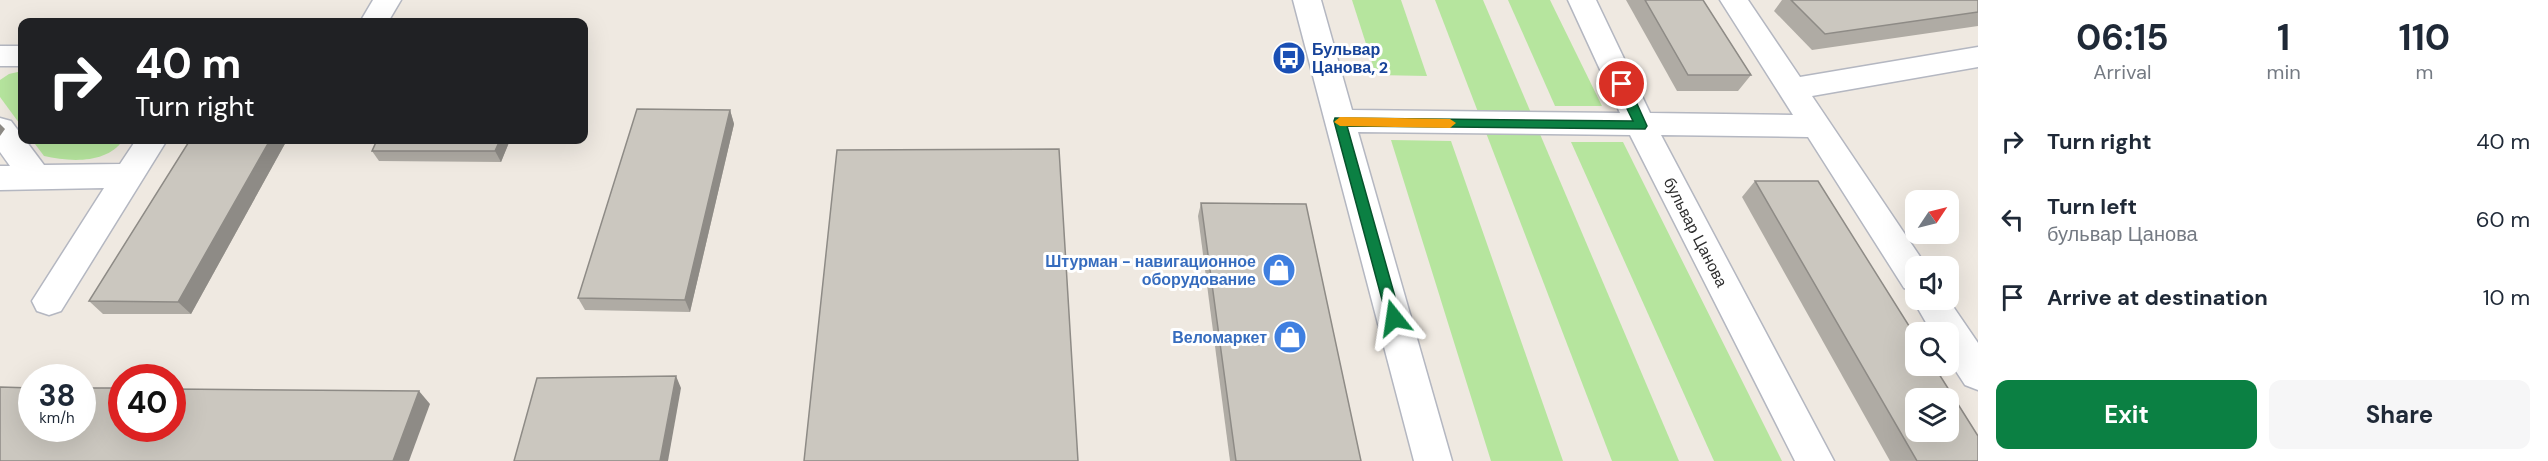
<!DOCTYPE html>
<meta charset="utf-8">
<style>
body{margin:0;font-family:"DM Sans",sans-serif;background:#f6f6f7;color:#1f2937;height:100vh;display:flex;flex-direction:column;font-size:22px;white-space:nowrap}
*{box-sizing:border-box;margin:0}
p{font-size:20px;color:#747a83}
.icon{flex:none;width:33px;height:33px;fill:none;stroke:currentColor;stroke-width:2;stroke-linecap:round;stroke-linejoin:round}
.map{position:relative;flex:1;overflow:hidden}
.panel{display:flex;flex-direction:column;background:#fff;width:570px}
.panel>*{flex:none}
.hud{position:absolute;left:18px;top:18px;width:570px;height:126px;border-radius:12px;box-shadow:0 6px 24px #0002;background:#202124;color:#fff;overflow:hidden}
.needle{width:39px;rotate:55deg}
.tools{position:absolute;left:1905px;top:190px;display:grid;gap:12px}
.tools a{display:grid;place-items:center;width:54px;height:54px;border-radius:12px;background:#fff;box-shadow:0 6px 24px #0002;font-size:30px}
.speed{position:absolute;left:18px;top:364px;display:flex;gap:12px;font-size:30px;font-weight:700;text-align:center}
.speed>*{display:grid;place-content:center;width:78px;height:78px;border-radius:50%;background:#fff;box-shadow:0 6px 24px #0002;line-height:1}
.speed small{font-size:15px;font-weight:400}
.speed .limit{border:9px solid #d22;background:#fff;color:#111}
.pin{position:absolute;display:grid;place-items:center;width:51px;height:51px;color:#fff;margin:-26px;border:3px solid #fff;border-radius:50%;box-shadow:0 2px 6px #0007}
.me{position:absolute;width:66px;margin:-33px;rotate:345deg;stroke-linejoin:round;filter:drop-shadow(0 0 4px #0008)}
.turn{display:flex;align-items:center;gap:21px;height:126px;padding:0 18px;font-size:27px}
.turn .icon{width:78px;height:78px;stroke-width:2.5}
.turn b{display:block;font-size:42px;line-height:51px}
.eta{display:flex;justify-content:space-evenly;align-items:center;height:102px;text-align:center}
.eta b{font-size:36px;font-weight:700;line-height:42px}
.button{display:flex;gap:12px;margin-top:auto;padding:12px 18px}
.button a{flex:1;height:69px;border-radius:12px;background:#0b8043;color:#fff;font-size:24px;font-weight:700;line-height:69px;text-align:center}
.button a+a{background:#f6f6f7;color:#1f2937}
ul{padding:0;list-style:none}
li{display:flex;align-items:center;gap:18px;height:78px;padding:0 18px}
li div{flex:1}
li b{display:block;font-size:22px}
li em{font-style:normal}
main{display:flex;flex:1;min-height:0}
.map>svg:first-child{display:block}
.green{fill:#b6e59e}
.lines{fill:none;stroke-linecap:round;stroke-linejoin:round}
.minor-casing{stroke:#b4b7c1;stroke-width:3}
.minor{fill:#fff;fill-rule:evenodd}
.wall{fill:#afaba4}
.shaded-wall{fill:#8e8b86}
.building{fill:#cbc7bf;stroke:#8e8b86;stroke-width:1.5;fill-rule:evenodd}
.route{fill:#0b8043;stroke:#07532c;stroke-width:1.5}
.slow{fill:#f59e0b}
.labels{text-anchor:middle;stroke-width:6;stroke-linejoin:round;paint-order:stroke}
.transit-label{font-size:16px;font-weight:bold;fill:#164399;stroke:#fff;text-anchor:start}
.street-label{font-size:16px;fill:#2e2e2e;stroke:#fff}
.shop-label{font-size:16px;font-weight:bold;fill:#366cbe;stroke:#fff;text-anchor:end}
</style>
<main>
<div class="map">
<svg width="1978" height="461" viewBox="0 0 1978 461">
<rect width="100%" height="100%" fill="#efe9e1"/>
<g class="green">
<polygon points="1352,0 1401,0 1427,76 1376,75"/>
<polygon points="1435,0 1483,0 1679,461 1612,461"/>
<polygon points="1508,0 1550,0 1602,106 1555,106"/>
<polygon points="22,71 22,127 0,97 0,80 9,74"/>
<path d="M32 140H123C107 164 70 162 44 156Z"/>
<polygon points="1391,140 1451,141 1563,461 1491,461"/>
<polygon points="1571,142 1623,142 1782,461 1714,461"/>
</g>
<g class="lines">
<g class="minor-casing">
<g id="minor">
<polygon points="373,0 401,0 388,22 360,22"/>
<polygon points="1293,0 1321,0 1352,110 1620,113 1568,0 1596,0 1650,113 1793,115 1720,0 1748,0 1800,77 1978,47 1978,67 1812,96 1927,267 1916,267 1916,292 1904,288 1808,137 1661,135 1834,461 1795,461 1630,135 1358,132 1452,461 1414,461"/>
<rect x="0" y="46" width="22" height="20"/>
<polygon points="0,118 11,121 44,165 120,164 136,140 167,140 61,311 49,315 37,311 32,301 104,188 0,190 0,166 10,166 0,152"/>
<polygon points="1916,294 1916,300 1948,299 1978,343 1978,390 1965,385 1948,359 1948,333 1932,333 1913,300"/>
</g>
</g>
<use href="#minor" class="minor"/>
</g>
<g class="wall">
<polygon points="1626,0 1703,0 1751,75 1738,91 1677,91"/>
<polygon points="1782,0 1978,0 1978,26 1812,50 1774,11"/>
<polygon points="730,110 734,124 690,312 585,310 578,298"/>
<polygon points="190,140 287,140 191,314 103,314 89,301"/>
<polygon points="377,140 510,140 501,162 379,161 372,151"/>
<polygon points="1755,181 1978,461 1890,461 1742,197"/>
<polygon points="1201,203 1361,461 1230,461 1198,216"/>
</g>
<g class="shaded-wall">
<polygon points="730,110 734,124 690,312 685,300"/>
<polygon points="0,124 5,129 0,136"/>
<polygon points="270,140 287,140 191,314 178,302"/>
<polygon points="500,140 510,140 501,162 495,151"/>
<polygon points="676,376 681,388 668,461 660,461"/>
<polygon points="419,391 430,404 409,461 393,461"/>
</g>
<g class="building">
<polygon points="1645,0 1703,0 1751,75 1688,75"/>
<polygon points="1791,0 1978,0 1978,12 1825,34"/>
<polygon points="637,109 730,110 685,300 578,298"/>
<polygon points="190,140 270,140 178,302 89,301"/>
<polygon points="377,140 500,140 495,151 372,151"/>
<polygon points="1059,149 1078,461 804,461 837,150"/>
<path d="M1755 181H1818L1916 337V366H1934L1978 436V461H1917ZM1916 399H1948V432H1916Z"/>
<polygon points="1201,203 1306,204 1361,461 1236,461"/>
<polygon points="676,376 660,461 514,461 537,378"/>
<polygon points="0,387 32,388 32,429 82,429 82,388 122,388 122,429 172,429 172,389 419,391 393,461 0,461"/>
</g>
<polygon class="route" points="1622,80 1628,84 1647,126 1645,129 1347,126 1401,318 1399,322 1388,322 1334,121 1335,118 1633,121 1615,84"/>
<polygon class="slow" points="1340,117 1450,119 1456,123 1450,128 1340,126 1334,122"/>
<defs>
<g id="bus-disc" transform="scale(1.725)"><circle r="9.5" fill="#1a4fb4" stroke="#fff"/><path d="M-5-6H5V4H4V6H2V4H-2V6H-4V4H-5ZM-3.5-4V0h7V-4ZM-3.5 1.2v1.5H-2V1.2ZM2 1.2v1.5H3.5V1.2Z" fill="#fff"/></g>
<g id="shop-disc" transform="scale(1.725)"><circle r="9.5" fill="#3f7fe0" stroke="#fff"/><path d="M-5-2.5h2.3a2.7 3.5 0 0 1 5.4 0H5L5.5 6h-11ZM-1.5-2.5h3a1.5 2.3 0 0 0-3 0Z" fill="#fff"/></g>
</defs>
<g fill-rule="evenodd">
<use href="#bus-disc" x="1289" y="58"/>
<use href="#shop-disc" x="1279" y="270"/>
<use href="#shop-disc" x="1290" y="337"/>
</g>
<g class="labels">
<g class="transit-label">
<text x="1312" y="55">Бульвар<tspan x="1312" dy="18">Цанова, 2</tspan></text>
</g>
<g class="street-label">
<text transform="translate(1696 232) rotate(63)" y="6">бульвар Цанова</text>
</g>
<g class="shop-label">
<text x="1256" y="267">Штурман - навигационное<tspan x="1256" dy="18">оборудование</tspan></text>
<text x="1267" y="343">Веломаркет</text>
</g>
</g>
</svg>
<div class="tools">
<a><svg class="needle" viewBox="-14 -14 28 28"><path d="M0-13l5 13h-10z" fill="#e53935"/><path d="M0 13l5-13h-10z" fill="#747a83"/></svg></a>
<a><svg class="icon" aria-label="sound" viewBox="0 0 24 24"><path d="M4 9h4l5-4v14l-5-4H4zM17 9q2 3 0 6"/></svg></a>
<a><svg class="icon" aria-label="search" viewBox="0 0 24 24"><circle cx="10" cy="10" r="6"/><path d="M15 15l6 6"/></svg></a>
<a><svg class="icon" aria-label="layers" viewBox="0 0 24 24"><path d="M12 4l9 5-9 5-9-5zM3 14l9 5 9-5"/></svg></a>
</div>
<div class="speed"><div>38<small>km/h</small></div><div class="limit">40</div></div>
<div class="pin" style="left:1622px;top:84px;background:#d93025"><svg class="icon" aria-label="arrive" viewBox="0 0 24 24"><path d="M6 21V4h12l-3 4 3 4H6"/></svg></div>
<svg class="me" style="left:1394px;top:318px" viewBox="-20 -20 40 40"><path d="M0-17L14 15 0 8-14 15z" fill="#0b8043" stroke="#fff" stroke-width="4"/></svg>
<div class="hud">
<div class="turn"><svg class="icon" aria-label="right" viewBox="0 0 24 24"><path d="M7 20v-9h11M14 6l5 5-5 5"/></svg><div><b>40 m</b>Turn right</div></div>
</div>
</div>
<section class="panel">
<div class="eta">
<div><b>06:15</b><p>Arrival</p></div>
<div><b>1</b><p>min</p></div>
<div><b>110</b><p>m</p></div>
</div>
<ul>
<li><svg class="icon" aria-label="right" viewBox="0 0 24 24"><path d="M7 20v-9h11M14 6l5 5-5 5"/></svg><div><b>Turn right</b></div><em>40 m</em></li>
<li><svg class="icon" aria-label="left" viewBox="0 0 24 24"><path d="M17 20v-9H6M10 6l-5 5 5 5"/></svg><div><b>Turn left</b><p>бульвар Цанова</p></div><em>60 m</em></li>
<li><svg class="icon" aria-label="arrive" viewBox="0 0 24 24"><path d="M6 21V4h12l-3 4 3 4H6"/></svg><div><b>Arrive at destination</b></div><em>10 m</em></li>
</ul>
<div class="button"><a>Exit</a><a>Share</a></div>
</section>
</main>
